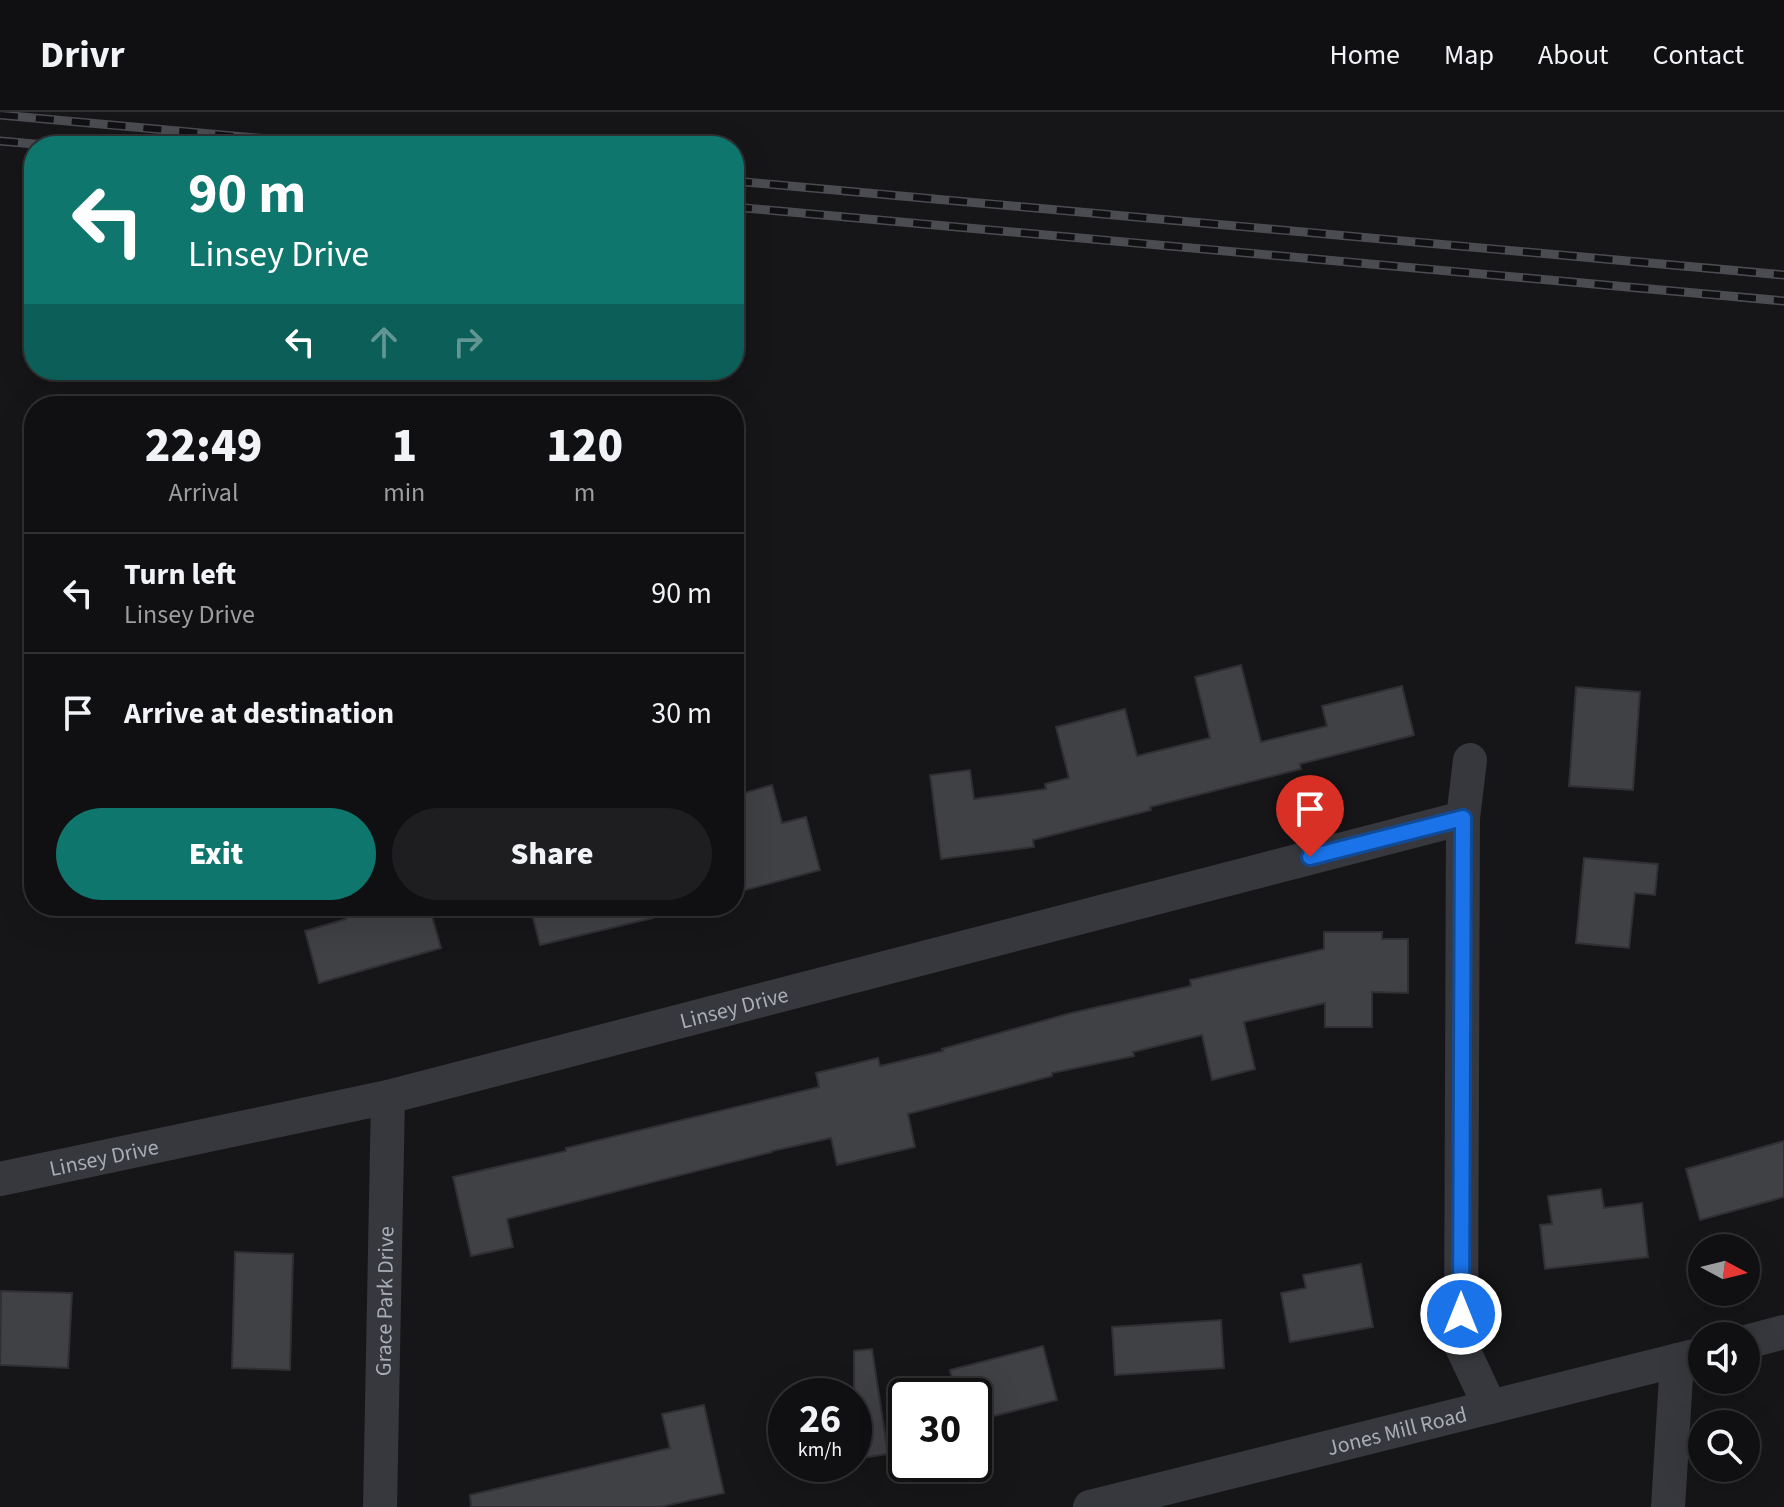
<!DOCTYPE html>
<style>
body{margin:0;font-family:"Source Sans 3",sans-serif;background:#1e1e20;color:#f1f3f6;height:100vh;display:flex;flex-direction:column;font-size:30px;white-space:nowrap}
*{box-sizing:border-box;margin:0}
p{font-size:26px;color:#9c9d9f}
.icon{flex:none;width:44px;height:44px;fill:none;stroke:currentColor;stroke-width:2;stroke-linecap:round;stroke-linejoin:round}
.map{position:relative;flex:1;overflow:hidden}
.side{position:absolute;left:24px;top:284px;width:720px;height:520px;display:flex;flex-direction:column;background:#101012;border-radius:32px;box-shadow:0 8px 32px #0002,0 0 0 2px #303032}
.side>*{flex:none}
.top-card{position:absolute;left:24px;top:24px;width:720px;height:244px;border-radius:32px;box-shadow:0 8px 32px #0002,0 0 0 2px #303032;background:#0f766e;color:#fff;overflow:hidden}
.needle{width:52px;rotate:97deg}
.fabs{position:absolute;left:1688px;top:1122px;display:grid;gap:16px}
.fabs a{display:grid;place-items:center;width:72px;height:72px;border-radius:50%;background:#101012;box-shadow:0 8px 32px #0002,0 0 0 2px #303032;font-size:40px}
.speed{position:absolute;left:768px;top:1266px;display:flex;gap:16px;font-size:40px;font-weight:700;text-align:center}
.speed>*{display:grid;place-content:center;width:104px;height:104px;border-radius:50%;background:#101012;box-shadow:0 8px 32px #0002,0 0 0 2px #303032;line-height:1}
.speed small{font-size:20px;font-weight:400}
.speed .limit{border:4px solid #111;border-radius:12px;background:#fff;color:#111}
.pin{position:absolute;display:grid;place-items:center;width:68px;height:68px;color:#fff;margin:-82px -34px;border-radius:50% 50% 50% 0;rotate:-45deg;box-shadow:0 0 8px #0007}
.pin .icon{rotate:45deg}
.me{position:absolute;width:88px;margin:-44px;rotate:0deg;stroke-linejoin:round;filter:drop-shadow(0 0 6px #0008)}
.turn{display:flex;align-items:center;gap:28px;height:168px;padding:0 32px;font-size:36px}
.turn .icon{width:104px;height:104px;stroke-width:2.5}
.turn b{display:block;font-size:56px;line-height:68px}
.lanes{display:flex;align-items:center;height:76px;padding:0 32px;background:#0003;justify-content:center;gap:40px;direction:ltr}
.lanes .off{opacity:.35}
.eta{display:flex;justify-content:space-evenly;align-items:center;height:136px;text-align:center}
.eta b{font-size:48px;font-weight:800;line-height:56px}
.cta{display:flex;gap:16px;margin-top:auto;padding:16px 32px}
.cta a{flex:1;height:92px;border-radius:48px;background:#0f766e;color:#fff;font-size:32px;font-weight:800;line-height:92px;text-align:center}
.cta a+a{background:#1e1e20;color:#f1f3f6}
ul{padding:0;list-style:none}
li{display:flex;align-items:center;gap:24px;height:120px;padding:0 32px;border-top:2px solid #303032}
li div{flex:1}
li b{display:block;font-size:30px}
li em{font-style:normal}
header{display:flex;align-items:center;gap:48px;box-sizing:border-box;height:112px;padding:0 40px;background:#101012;border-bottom:2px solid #303032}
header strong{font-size:38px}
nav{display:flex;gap:44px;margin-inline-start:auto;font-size:28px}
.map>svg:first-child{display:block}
.building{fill:#404145;stroke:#303034;stroke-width:2}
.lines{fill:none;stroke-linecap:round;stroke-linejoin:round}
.street{stroke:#37383d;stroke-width:34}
.rail-casing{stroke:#4a4c52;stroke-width:9}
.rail{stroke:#111113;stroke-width:6;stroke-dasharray:18;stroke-linecap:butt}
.route-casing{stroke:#114b97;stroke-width:20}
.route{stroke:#1a73e8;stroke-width:14}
.labels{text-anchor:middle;stroke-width:6;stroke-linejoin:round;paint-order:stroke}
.street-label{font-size:22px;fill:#a8adb7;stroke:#111113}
</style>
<header>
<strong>Drivr</strong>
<nav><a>Home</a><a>Map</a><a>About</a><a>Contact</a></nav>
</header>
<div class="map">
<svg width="1784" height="1395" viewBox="0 0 1784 1395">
<rect width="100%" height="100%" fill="#161618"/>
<g class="building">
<polygon points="1241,553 1261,630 1327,614 1322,594 1402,574 1414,623 1300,652 1301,657 1150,695 1151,698 1033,728 1034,735 941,747 930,663 970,658 974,687 1046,677 1045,672 1069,666 1056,615 1125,597 1137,644 1210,626 1195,565"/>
<polygon points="1576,575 1640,580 1633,678 1569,674"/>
<polygon points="772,673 782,711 806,705 820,758 734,781 734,684"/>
<polygon points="1584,746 1658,752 1655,783 1635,781 1629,836 1576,831"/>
<polygon points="342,794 429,794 441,836 319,871 305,819 346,807"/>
<polygon points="530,794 651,794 653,806 540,833"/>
<polygon points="1324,820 1382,820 1382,827 1408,827 1408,881 1372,880 1372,915 1325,915 1325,891 1244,910 1255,957 1212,968 1202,923 1133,940 1134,944 1052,961 1052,964 908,1002 915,1035 837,1053 831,1026 772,1039 772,1040 507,1107 513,1135 471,1144 453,1065 566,1039 566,1036 819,975 816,961 878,946 880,954 943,939 942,937 1071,901 1191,874 1190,868 1324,837"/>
<polygon points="1784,1029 1784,1085 1700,1108 1686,1057"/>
<polygon points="1601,1077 1604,1096 1642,1091 1648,1145 1545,1157 1540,1113 1552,1112 1548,1084"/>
<polygon points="235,1140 293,1142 290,1258 232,1256"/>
<polygon points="1361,1152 1373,1215 1290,1230 1281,1181 1306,1176 1303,1163"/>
<polygon points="1,1179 72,1181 68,1256 0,1253"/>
<polygon points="1221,1208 1224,1256 1115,1263 1112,1215"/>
<polygon points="1043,1234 1057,1288 974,1309 974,1284 956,1284 950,1258"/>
<polygon points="872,1237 888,1342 854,1347 854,1239"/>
<polygon points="704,1293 724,1381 660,1395 471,1395 470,1383 670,1336 662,1302"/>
</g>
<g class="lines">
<g class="street">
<polyline points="1470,648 1463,706 1461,1233 1490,1295"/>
<path id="s1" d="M0 1067 388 985 1463 706"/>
<polyline points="1746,1230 1784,1220"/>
<path id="s2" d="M380 1395 388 985"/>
<path id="s3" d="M1090 1395 1702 1242"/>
<polyline points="1668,1395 1677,1248"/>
</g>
<g class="rail-casing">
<g id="rail">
<polyline points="0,3 345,34"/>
<polyline points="0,29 58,34"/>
<polyline points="734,69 1784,163"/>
<polyline points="734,95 1784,189"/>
</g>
</g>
<use href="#rail" class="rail"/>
</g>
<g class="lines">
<g class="route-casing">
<polyline id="route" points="1310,745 1463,706 1461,1202"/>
</g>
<use href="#route" class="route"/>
</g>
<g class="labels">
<g class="street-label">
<text dy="8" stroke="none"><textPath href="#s1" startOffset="754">Linsey Drive</textPath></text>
<text dy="8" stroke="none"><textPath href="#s1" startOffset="106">Linsey Drive</textPath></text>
<text dy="8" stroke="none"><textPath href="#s2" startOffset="206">Grace Park Drive</textPath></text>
<text dy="8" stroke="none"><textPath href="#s3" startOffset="316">Jones Mill Road</textPath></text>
</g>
</g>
</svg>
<div class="fabs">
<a><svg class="needle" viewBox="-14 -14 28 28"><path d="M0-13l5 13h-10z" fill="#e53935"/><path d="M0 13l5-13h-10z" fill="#9c9d9f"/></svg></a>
<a><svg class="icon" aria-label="sound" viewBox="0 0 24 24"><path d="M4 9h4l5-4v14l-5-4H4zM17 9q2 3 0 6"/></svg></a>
<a><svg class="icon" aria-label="search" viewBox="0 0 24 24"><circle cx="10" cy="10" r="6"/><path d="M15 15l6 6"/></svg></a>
</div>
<div class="speed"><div>26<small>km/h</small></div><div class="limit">30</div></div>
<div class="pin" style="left:1310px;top:745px;background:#d93025"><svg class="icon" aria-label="arrive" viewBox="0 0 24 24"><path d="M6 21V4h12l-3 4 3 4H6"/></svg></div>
<svg class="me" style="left:1461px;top:1202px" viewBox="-20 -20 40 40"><circle r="17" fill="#1a73e8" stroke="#fff" stroke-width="3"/><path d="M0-11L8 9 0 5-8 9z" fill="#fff"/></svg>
<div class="top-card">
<div class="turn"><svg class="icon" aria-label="left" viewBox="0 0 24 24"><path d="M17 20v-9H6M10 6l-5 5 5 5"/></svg><div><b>90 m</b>Linsey Drive</div></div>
<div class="lanes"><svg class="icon" aria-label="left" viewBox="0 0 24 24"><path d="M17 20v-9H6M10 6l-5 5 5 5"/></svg><svg class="icon off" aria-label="ahead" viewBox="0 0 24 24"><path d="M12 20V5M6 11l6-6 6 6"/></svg><svg class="icon off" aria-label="right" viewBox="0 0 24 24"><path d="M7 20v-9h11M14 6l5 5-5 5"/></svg></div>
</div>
<section class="side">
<div class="eta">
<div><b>22:49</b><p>Arrival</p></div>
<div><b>1</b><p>min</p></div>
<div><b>120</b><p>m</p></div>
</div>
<ul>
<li><svg class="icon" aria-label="left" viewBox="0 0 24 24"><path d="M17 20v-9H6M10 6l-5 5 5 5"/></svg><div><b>Turn left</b><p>Linsey Drive</p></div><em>90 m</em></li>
<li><svg class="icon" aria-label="arrive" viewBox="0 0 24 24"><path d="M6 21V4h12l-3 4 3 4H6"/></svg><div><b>Arrive at destination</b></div><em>30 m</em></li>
</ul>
<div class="cta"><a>Exit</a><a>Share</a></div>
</section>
</div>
